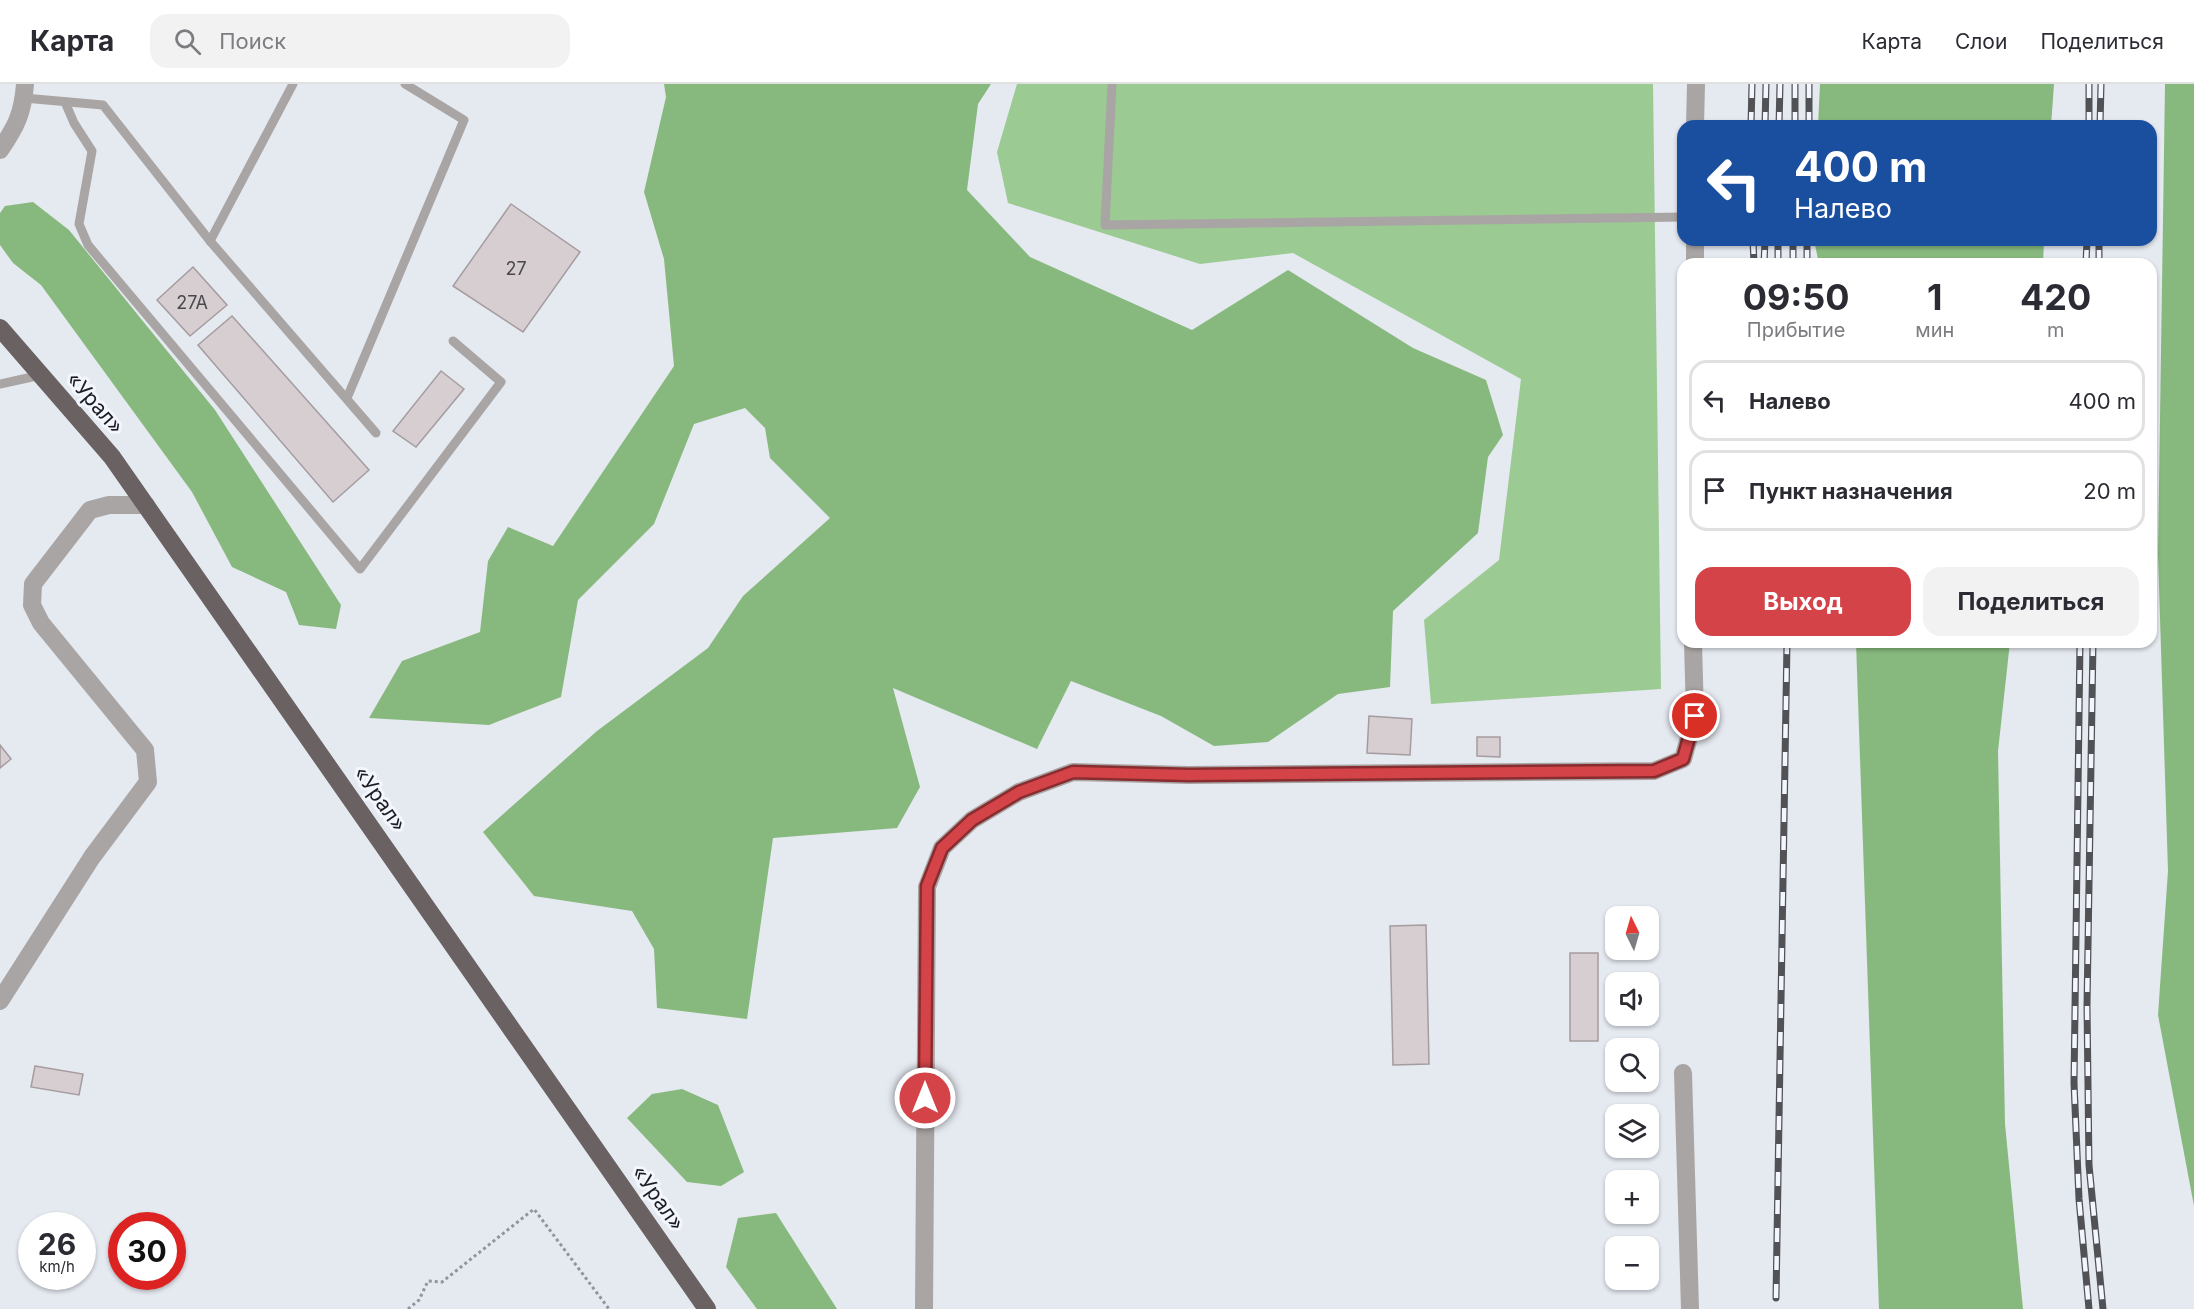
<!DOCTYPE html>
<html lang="ru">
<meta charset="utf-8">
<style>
body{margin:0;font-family:Inter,sans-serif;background:#f2f2f3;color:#2b2b33;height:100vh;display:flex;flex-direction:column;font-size:22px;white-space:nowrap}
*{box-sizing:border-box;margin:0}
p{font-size:20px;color:#7c7c81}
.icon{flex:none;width:33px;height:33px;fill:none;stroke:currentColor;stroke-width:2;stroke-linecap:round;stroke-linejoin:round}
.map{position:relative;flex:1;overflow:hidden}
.side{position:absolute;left:1677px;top:174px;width:480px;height:390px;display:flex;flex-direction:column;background:#fff;border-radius:18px;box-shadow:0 2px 4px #0004}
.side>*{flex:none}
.top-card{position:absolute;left:1677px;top:36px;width:480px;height:126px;border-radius:18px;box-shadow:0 2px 4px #0004;background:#1a4fa0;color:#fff;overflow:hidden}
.needle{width:39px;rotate:355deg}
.fabs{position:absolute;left:1605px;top:822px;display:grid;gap:12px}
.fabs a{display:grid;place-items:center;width:54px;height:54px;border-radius:12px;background:#fff;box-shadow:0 2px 4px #0004;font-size:30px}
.speed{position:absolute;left:18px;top:1128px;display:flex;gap:12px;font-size:30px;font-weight:700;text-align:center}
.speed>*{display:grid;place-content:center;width:78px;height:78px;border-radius:50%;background:#fff;box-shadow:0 2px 4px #0004;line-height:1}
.speed small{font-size:15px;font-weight:400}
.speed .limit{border:9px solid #d22;background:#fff;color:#111}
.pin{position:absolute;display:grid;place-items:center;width:51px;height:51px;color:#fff;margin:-26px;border:3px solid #fff;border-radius:50%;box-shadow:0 2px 6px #0007}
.me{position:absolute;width:66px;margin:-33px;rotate:0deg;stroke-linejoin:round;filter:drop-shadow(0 0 4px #0008)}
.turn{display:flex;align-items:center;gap:21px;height:126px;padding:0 18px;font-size:27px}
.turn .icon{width:78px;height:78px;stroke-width:2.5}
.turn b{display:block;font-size:42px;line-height:51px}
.eta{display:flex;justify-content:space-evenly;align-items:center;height:102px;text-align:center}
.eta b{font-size:36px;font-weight:700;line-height:42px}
.primary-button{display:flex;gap:12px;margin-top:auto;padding:12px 18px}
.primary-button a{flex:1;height:69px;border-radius:18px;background:#d34348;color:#fff;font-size:24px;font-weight:700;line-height:69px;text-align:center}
.primary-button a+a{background:#f2f2f3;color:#2b2b33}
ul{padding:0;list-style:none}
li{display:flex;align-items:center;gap:18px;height:81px;margin:0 12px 9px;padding:0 6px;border:3px solid #e1e1e2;border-radius:18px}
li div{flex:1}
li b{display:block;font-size:22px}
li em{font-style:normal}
header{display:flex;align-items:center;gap:36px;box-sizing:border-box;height:84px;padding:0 30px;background:#fff;border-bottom:2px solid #e1e1e2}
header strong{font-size:28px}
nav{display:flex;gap:33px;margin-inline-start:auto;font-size:21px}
.search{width:420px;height:54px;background:#f2f2f3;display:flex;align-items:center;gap:15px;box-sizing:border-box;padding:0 21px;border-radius:18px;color:#7c7c81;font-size:22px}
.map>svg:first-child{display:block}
.green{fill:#9bca92}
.forest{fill:#87b97e}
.building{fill:#d7ced2;stroke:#a49c9f;stroke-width:1.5}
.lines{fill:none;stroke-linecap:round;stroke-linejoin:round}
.path{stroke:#92959b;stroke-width:3;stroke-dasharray:3 3;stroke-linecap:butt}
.service{stroke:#a9a5a4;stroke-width:9}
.minor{stroke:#a9a5a4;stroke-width:18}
.trunk{stroke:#6a6262;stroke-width:18}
.rail-casing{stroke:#505256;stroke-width:7}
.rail{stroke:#f3f6fe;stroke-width:4.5;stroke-dasharray:14;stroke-linecap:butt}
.route-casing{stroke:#892c2f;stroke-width:15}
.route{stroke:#d34348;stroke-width:10}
.labels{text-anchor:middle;stroke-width:6;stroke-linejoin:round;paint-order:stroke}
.number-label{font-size:18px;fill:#4b494c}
.street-label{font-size:21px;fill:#1c1d20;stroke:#f3f6fe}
</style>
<header>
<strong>Карта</strong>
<div class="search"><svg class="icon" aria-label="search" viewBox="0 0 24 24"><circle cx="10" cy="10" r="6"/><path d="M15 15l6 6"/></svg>Поиск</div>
<nav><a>Карта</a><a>Слои</a><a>Поделиться</a></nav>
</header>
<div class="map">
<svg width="2194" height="1225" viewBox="0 0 2194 1225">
<rect width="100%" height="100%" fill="#e5e9f0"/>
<polygon class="green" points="1017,0 1653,0 1661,605 1431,620 1424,536 1499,476 1521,295 1293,169 1200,180 1008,119 997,68"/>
<g class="forest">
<polygon points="664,0 991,0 978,20 967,106 1030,173 1192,246 1288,186 1413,264 1486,296 1503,351 1488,373 1478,449 1393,527 1390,603 1338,610 1268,658 1214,662 1161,632 1071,597 1037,665 893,604 920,703 897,744 773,754 747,935 657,924 654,865 632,827 534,812 483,748 597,647 708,564 743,512 830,434 770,374 765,344 745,324 694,340 654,440 578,516 561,613 489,641 369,634 402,577 480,548 488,477 508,443 553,462 674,282 664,175 644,108 666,13"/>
<polygon points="1820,0 2054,0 2051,42 1818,42"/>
<polygon points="2165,0 2194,0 2194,1122 2158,931 2168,787 2158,470"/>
<polygon points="33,118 69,146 215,326 341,521 336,545 299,541 286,508 232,483 192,408 41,201 13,179 0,161 0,129 5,122"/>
<polygon points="1814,156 2044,156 2043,180 1819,180"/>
<polygon points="1856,558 2010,558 1998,667 2005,1040 2023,1225 1879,1225"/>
<polygon points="682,1005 718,1021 744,1088 721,1102 687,1098 627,1034 652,1010"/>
<polygon points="776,1129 837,1225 757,1225 726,1183 738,1134"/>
</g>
<g class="building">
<polygon points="511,120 580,168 523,248 453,202"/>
<polygon points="193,183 227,221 190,252 157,216"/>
<polygon points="232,232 369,386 333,418 198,261"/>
<polygon points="441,287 464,305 416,363 393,347"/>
<polygon points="1369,632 1412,635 1410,671 1367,669"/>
<polygon points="1477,653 1500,653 1500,673 1477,672"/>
<polygon points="0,661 11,675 0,684"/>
<polygon points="1426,841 1429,980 1393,981 1390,842"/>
<rect x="1570" y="869" width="28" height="88"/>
<polygon points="35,982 83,990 79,1011 31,1003"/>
</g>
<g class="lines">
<polyline class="path" points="408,1225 419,1216 428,1197 442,1198 534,1125 609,1225"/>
<g class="service">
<polyline points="1112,0 1105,141 1683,133"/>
<polyline points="24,14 103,21 210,157 376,349"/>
<polyline points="65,18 74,39 92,67 79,140 88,161 360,485 501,298 453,257"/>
<polyline points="210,157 293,0"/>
<polyline points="0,300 41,291"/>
<polyline points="347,314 464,36 405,0"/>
</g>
<g class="minor">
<polyline points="1695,42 1696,0"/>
<path d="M0 66C16 43 23 29 25 0"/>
<polyline points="1695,180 1695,156"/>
<polyline points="0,917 92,773 148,698 145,666 41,539 32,521 33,500 90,426 109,421 146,421"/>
<polyline points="1683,989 1690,1225"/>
<polyline points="924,1225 927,803 942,764 972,736 1019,708 1073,688 1188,691 1654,687 1683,675 1695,632 1693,558"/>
</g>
<polyline class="trunk" points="0,244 112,373 707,1225"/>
<g class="rail-casing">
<g id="rail">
<polyline points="1751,42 1752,0"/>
<polyline points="1765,42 1766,0"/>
<polyline points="1779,42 1780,0"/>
<polyline points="1795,42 1795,0"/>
<polyline points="1809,42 1809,0"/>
<polyline points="2089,42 2089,0"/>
<polyline points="2100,42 2101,0"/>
<polyline points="1753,156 1754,180"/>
<polyline points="1764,180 1765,156"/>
<polyline points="1778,180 1778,156"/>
<polyline points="1793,180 1793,156"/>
<polyline points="1807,180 1807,156"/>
<polyline points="2086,180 2087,156"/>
<polyline points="2099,180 2099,156"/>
<polyline points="2080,558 2074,999 2079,1115 2089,1225"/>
<polyline points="2093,558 2087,922 2089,1081 2103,1225"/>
<polyline points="1776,1214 1787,558"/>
</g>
</g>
<use href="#rail" class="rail"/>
</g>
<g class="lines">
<g class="route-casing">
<polyline id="route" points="925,1014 927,802 942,764 972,736 1019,708 1073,688 1188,691 1654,687 1683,675 1695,632"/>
</g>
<use href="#route" class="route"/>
</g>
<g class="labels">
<g class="number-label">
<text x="516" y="191">27</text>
<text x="192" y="225">27А</text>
</g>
<g class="street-label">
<text transform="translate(95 319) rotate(49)" y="7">«Урал»</text>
<text transform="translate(380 715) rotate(55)" y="7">«Урал»</text>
<text transform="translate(658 1114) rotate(55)" y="7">«Урал»</text>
</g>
</g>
</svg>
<div class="fabs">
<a><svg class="needle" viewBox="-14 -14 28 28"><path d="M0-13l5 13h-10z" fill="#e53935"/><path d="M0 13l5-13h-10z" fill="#7c7c81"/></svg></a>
<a><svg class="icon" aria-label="sound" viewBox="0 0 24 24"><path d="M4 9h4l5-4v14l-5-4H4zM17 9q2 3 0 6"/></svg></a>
<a><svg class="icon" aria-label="search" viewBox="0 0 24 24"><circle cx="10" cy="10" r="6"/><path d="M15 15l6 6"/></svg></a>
<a><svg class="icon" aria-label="layers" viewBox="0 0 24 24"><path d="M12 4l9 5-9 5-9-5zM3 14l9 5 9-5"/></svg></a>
<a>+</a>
<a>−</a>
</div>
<div class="speed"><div>26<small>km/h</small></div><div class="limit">30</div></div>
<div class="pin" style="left:1695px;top:632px;background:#d93025"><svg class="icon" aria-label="arrive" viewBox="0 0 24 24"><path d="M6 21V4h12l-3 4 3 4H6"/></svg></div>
<svg class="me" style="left:925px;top:1014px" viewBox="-20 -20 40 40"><circle r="17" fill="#d34348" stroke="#fff" stroke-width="3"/><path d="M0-11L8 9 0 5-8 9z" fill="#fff"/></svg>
<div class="top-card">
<div class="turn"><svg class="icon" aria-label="left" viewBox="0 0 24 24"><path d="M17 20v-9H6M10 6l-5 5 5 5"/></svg><div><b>400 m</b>Налево</div></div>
</div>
<section class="side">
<div class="eta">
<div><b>09:50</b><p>Прибытие</p></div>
<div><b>1</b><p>мин</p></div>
<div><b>420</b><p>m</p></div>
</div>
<ul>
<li><svg class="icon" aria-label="left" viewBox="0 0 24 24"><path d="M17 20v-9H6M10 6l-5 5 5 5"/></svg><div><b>Налево</b></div><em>400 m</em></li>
<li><svg class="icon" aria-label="arrive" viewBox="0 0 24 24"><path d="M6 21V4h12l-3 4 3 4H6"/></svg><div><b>Пункт назначения</b></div><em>20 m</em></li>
</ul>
<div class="primary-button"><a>Выход</a><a>Поделиться</a></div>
</section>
</div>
